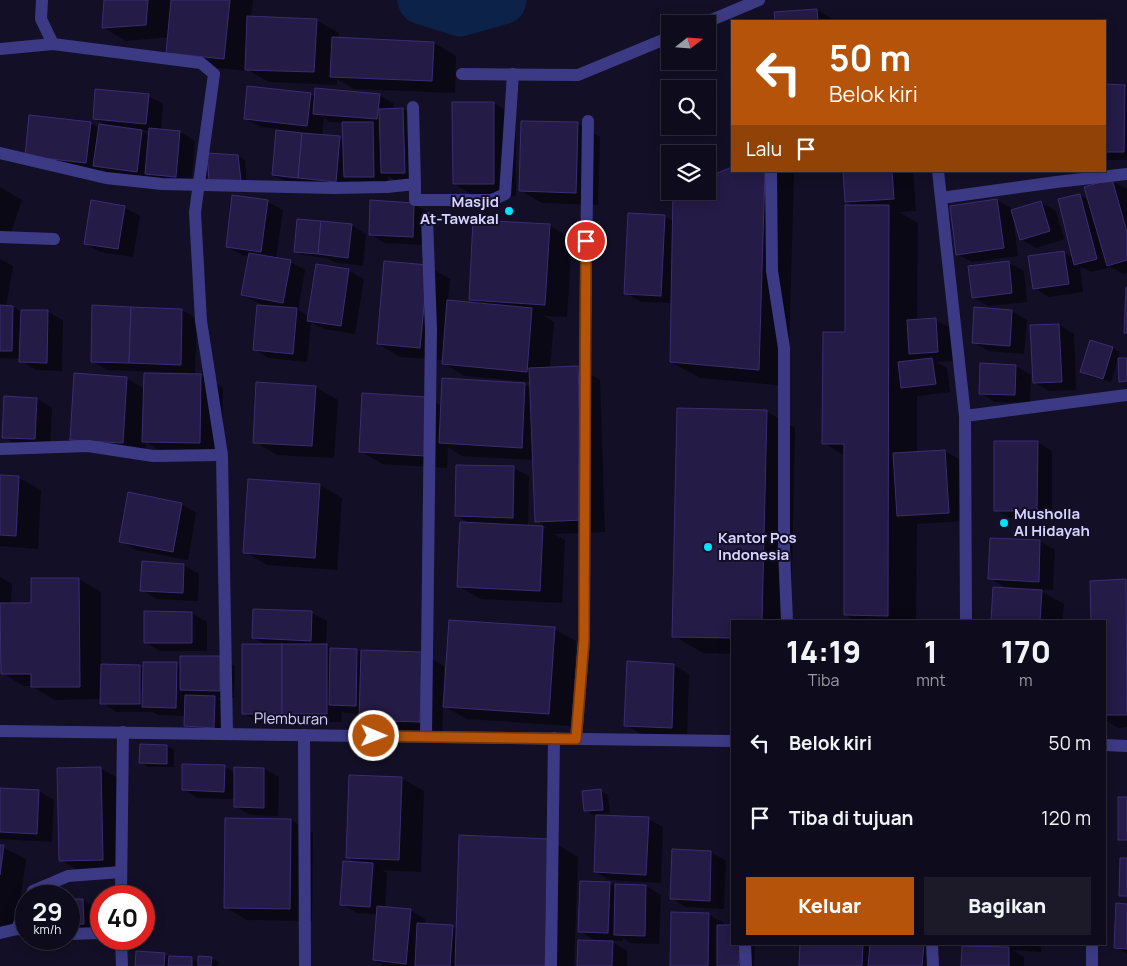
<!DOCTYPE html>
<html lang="id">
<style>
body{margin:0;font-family:Manrope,sans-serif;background:#1c1929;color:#f1f3f6;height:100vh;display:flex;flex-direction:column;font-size:19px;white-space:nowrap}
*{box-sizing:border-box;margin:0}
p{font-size:16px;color:#9b9ba3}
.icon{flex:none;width:28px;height:28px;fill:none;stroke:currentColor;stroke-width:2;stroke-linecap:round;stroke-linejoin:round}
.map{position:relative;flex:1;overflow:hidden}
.sheet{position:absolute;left:731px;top:620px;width:375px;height:325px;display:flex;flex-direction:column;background:#0e0b1c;border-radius:0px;box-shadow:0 2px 12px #0003,0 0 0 1px #2e2b3b}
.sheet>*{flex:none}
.hud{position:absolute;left:731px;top:20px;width:375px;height:152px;border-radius:0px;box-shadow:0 2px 12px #0003,0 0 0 1px #2e2b3b;background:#b45309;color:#fff;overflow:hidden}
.needle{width:32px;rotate:73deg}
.buttons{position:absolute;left:661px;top:15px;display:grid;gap:10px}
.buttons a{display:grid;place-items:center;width:55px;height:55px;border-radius:0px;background:#0e0b1c;box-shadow:0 2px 12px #0003,0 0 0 1px #2e2b3b;font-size:25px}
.speed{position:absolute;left:15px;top:885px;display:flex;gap:10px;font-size:25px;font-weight:700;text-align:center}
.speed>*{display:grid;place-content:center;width:65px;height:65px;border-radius:50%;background:#0e0b1c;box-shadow:0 2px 12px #0003,0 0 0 1px #2e2b3b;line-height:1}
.speed small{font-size:12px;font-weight:400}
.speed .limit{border:8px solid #d22;background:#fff;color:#111}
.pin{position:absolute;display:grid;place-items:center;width:42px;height:42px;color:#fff;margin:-21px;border:2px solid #fff;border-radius:50%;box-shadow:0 1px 5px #0007}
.me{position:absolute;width:55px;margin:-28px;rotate:91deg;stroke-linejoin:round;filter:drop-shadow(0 0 4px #0008)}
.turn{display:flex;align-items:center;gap:18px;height:105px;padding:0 15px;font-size:22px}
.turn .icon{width:65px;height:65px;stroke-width:2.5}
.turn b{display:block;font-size:35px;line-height:42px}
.then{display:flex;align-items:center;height:48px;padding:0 15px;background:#0003;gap:10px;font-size:19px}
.eta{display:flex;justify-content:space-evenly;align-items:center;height:85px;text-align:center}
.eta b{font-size:30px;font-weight:800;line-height:35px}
.cta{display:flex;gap:10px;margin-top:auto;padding:10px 15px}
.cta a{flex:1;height:58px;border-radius:0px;background:#b45309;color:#fff;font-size:20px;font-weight:800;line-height:58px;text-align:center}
.cta a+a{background:#1c1929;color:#f1f3f6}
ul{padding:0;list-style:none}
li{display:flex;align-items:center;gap:15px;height:75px;padding:0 15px}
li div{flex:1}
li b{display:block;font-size:19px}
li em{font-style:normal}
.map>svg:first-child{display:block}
.shadow{fill:#0007;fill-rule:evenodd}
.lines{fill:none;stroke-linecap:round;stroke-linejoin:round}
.river{stroke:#0c2248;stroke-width:49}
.building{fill:#241b47;stroke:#3b2d73}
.service{stroke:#3d3a85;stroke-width:12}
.minor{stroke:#3d3a85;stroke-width:12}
.tertiary{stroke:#3d3a85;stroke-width:12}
.route-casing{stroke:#753606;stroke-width:12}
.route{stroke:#b45309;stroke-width:9}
.poi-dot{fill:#00e5ff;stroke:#130f26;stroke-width:2}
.labels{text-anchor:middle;stroke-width:4;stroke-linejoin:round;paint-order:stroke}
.poi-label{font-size:15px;font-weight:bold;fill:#d9d4ff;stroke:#130f26;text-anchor:start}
.street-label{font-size:15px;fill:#d9d4ff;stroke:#130f26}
</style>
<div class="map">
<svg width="1127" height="966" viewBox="0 0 1127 966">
<rect width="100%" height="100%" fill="#130f26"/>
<g class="shadow">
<polygon points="106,0 253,0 251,17 316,20 339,33 338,39 434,43 456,56 455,93 354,89 337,79 337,85 269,82 246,69 246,71 190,65 169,37 126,41 104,28"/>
<polygon points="817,10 832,19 832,21 776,21 775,13"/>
<polygon points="1105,85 1127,87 1127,160 1105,160"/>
<path d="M311 95 315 97 379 95 394 104V110L403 109 418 118 420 181H397L388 176V184L360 185 351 180 350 189 289 183 273 175 278 129 261 127 246 119ZM324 118 329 122 344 123V140L339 138 322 136Z"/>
<path d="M148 96 163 104 161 131 180 132 195 141 191 185 110 174 101 169V171L42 164 90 123 99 128 109 127 94 118ZM140 130 150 131V135Z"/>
<polygon points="493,103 516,116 516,196 476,197 454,184"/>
<polygon points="522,122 578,124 600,137 598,205 542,203 520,190"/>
<polygon points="238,156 245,160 247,184 218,183"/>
<polygon points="732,169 732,171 794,172 788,386 700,378 671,362 672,303 641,302 626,293 664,216 673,221 708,191 708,178"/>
<polygon points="844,171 913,171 916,211 899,212 918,223 917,321 935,320 951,328 953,361 936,362 947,368 950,392 917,396 917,453 945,451 960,460 964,521 917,524 916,621 856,621 845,615 845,456 824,443 846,333 854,206 846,201"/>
<polygon points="1112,181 1127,189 1127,273 1123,274 1111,267 1091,272 1080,266 1083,292 1049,297 1034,288 1064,253 1074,258 1080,195 1089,200"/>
<polygon points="0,187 22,200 9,239 0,236"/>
<polygon points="997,200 1012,209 1012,211 1041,203 1056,211 1064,239 1036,248 1021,239 1015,218 1013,218 1018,256 972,262 957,254"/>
<polygon points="268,202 283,210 276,259 290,262 305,270 298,310 309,317 349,271 364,279 355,334 324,329 311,322 307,362 269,358 254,349 265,305 258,303 243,295 249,256 242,255 227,247"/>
<polygon points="414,204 429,213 428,245 385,243 370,234"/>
<polygon points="125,208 140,216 133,257 100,252 85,243"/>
<polygon points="351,225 366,234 363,266 334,262 327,258 302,255 295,251"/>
<polygon points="550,226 572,239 567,317 544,316 554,322 550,368 577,367 600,380 605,532 554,534 565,540 562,603 481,599 458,586 471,524 456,515 457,466 514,468 529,476 528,527 547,528 536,521 534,460 462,456 448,447 447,468 383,464 360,451 428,398 442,406 525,384 531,387 531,382 465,376 443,363 443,360 400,357 378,344 427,266 450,279 448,301 477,304 470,300"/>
<polygon points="0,259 13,266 6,307 13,307 21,311 48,312 63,320 62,371 36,370 21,361 21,359 0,358"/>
<polygon points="1009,263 1024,271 1027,302 988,306 973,297"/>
<polygon points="94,307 182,310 197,319 195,373 107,370 92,361"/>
<polygon points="1012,311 1027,320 1024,354 989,351 974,343"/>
<polygon points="1059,325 1074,334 1076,390 1049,391 1034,382"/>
<polygon points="1091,341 1113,348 1120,352 1111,382 1089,376 1081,372"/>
<polygon points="1016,366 1031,375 1030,403 995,402 980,393"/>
<polygon points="201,375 223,388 222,455 166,454 146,442 145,455 94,452 71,439 126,378 145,389"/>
<polygon points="315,387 338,400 334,458 277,455 255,442"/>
<polygon points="37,399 52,408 50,447 19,446 4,437"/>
<polygon points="766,411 795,428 791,621 732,621 732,654 703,653 674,636"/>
<polygon points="1037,442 1052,451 1052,519 1010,518 995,510"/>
<polygon points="0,476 19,478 41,490 38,549 0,546"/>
<polygon points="320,485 342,498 337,570 267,565 245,552"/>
<polygon points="181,504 196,513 188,560 136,550 121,541"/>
<polygon points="991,539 1040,541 1055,550 1053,590 1037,589 1064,604 1062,621 992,621 994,588 1008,589 989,578"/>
<polygon points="184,565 199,574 198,601 157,599 142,590"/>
<polygon points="0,577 12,584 11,604 32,604 79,579 101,592 101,666 140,666 144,669 176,663 181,666 220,658 235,666 234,698 217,698 230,706 229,735 200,734 185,726 185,716 158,715 153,712 117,712 102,703 102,699 55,700 31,686 24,686 2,673 2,644 0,644"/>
<polygon points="1126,581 1127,727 1118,728 1105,720 1105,621 1092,621 1091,582"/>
<polygon points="145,613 192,613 207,622 207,651 160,651 145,642"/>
<polygon points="312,613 327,621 326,645 334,650 357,650 362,653 422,653 444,666 444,676 554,629 576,641 572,726 467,719 443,706 442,734 383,733 361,720 361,714 345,713 342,711 341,722 258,722 243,713 267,645 253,638"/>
<polygon points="628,663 674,665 689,674 687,736 641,734 626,725"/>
<polygon points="167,746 174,750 174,767 148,767 141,762"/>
<polygon points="225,767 235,773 264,769 279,777 278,816 250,815 235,806 235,799 198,798 183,789"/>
<polygon points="100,768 123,781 125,872 83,873 61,860"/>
<polygon points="401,778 424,791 421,872 382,870 387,873 385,908 410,910 425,919 425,925 452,927 457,929 549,840 578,857 574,966 385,966 374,960 377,914 357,913 342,904 358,864 347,857"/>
<polygon points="0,789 39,791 54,800 52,842 0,839"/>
<polygon points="601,791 608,795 610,813 593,815 585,810"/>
<polygon points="1105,803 1106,803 1105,837"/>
<polygon points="648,819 663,827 661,883 610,880 595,872"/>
<polygon points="291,820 313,833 312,921 247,920 225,907"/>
<polygon points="0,846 26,859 16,932 0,930"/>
<polygon points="711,852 726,861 724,909 686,907 671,898"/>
<polygon points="609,883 617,887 646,886 661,895 659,944 630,943 623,938 623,941 609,940 627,951 627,966 578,966 598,942 579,931"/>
<polygon points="83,900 98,909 99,932 69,933 69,901"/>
<polygon points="1127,905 1127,954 1115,947"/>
<polygon points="709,915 724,923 724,926 732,926 732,944 755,944 754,966 671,966"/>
<polygon points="801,944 941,944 926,945 939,952 937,966 800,966"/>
<polygon points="971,944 1041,944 1041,952 1013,950 1024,957 1024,966 963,966 978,947"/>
<polygon points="164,954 171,958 192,959 199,963 211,958 219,962 218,966 136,966"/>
</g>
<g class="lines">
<polyline class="river" points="422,0 460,12 502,0"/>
</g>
<g class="building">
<polygon points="104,0 148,0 146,25 102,28"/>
<polygon points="171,0 230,0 224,59 166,53"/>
<polygon points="817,9 818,21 775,21 774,12"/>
<polygon points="247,16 317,19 314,72 245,70"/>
<polygon points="332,37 434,42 432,81 330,77"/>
<polygon points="1105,84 1125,85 1124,152 1105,152"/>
<polygon points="247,86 311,93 307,126 244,119"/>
<polygon points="315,88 380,94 377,119 313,114"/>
<polygon points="95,89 149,94 146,124 93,119"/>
<polygon points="452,102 494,102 494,184 453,184"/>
<polygon points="403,108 405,173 381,173 379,109"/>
<polygon points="29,115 91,122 86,163 25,156"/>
<polygon points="521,121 578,122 576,193 519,191"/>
<polygon points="342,122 373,122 374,177 344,177"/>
<polygon points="99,124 142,130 137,172 93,166"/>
<polygon points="149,128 180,131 176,177 145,174"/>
<polygon points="276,130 302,133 298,178 272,175"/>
<polygon points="302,133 340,136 336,182 298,178"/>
<polygon points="207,153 238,155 241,181 209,180"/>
<polygon points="732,167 732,171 765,171 759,370 670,362 673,191 708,191 708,177"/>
<polygon points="843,171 892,171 894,199 845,202"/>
<polygon points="1112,179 1127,232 1127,260 1107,266 1084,187"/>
<polygon points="1080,194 1097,259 1074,265 1058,199"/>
<polygon points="232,195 268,200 261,252 226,247"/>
<polygon points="997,199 1004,248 956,255 950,206"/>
<polygon points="91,200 125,206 118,249 84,244"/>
<polygon points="370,200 414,203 413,237 369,235"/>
<polygon points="1041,201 1050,231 1020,240 1011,210"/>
<polygon points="845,205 889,205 888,616 844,615 844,444 822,444 823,332 845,332"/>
<polygon points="628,213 665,215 661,296 624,294"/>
<polygon points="297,219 321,221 318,254 294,252"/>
<polygon points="473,220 550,224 545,305 469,300"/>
<polygon points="321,221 352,224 348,258 318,254"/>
<polygon points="1064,251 1069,284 1033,289 1028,256"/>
<polygon points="249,253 291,260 283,303 241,295"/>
<polygon points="384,261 428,265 420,348 377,344"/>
<polygon points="1009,261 1012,293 972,298 968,266"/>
<polygon points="316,264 349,269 341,326 307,321"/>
<polygon points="1126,287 1127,287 1127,333 1124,333"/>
<polygon points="447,300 532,308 527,372 442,364"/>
<polygon points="0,305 13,306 12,351 0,351"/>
<polygon points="92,305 131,307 129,363 91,362"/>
<polygon points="257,305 297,308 293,354 253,350"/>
<polygon points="131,307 182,309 181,365 129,363"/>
<polygon points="974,307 1012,310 1010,346 972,343"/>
<polygon points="21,310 48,310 47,363 19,362"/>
<polygon points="936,318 938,352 909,354 907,320"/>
<polygon points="1059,324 1062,382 1033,383 1030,325"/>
<polygon points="1090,340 1113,347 1103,379 1080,372"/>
<polygon points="932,358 936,384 901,388 898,362"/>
<polygon points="1118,358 1127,358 1127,381 1119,382"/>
<polygon points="980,363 1016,365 1015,395 979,394"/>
<polygon points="578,366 583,520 535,522 529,368"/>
<polygon points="74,373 127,377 123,443 70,440"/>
<polygon points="144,373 201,374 200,443 142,442"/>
<polygon points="442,378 525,383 522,448 439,443"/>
<polygon points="256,382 316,386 312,446 253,443"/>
<polygon points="362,393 428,397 425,456 359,452"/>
<polygon points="4,396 37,398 35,439 2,438"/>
<polygon points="677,408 767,410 762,621 732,621 732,638 672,637"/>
<polygon points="994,441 1038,441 1037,511 994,511"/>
<polygon points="945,450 949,513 897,516 893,453"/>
<polygon points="456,465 514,466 513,518 455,516"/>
<polygon points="0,475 19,476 16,536 0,535"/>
<polygon points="248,479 320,484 315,558 243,553"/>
<polygon points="128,492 182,503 173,552 119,542"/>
<polygon points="460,522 543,526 540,591 457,587"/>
<polygon points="990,538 1040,540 1039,582 988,579"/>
<polygon points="142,561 184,564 183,593 140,591"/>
<polygon points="31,578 79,578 80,687 31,687 31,674 1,674 0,603 31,603"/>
<polygon points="1126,579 1127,715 1105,715 1105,621 1091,621 1090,581"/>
<polygon points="993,587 1042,590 1040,621 991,621"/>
<polygon points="253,609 312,611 311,641 252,638"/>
<polygon points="144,611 192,612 192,643 144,643"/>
<polygon points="449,620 555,627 549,714 443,707"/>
<rect x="242" y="644" width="40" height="70"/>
<rect x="282" y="644" width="45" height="70"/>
<polygon points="330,648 357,649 356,706 329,705"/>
<polygon points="361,650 422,652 420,722 359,720"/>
<polygon points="180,656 220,656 220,691 180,690"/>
<polygon points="627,661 674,664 672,728 624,726"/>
<polygon points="143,662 177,662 176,708 142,707"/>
<polygon points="101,664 140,665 140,704 100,704"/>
<polygon points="185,695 215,696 214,728 184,726"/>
<polygon points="140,744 167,745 167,764 139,763"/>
<polygon points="182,764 225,765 224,792 182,790"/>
<polygon points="101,767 103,860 59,861 57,768"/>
<polygon points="234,767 264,768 264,808 234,807"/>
<polygon points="349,775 402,777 399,860 346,858"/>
<polygon points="0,788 39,790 37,834 0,832"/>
<polygon points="601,789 603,810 584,811 582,791"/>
<rect x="1118" y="797" width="9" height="43"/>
<polygon points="596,815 649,817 646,875 594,872"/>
<polygon points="225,818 291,819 290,909 224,908"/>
<polygon points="459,835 549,839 545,966 455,966"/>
<polygon points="0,845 4,845 0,875"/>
<polygon points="672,849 711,851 710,901 670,899"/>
<polygon points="1120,858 1127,858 1127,896 1119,896"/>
<polygon points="343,861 373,863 370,907 340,905"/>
<polygon points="580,881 610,882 608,933 578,932"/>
<polygon points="615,884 646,885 645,936 614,935"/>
<polygon points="69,899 83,899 84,924 69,925"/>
<polygon points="1116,903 1127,904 1127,949 1114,948"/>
<polygon points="377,906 411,909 406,964 373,960"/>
<polygon points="671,912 709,913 708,966 670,966"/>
<polygon points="417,923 453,925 450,966 415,966"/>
<polygon points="717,925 732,925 732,944 740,944 739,966 717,966"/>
<polygon points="578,940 613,941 612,966 577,966"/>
<polygon points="800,944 863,944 862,966 799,966"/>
<polygon points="870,944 924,944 922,966 868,966"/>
<polygon points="962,946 1009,947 1009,966 961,966"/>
<polygon points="136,951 165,953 164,966 135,966"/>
<polygon points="169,956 192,957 192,966 168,966"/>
<polygon points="198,956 212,957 211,966 198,966"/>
</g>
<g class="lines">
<g class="service">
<polyline points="771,171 772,271 784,348 784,549 787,621"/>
<polyline points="745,944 746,966"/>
</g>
<g class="minor">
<polyline points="42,0 41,19 53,44"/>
<polyline points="702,24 759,0"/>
<polyline points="0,49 53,44 201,63 214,74 195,212 201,321 222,455 227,734"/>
<polyline points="462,74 578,75 670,37"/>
<polyline points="413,107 415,184"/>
<polyline points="0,153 106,178 162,184 334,188 387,187 415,184 415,200 492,200 505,194 513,74"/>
<polyline points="938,171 965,416 966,621"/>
<polyline points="941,198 1056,182 1127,174"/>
<polyline points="0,237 54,239"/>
<polyline points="965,416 1127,395"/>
<polyline points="0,449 88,446 153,456 222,455"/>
<polyline points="304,735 305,966"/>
<polyline points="426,736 431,329 427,218"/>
<polyline points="576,739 584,640 585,341 588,121"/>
<polyline points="31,896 33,891 68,876 121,872"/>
<polyline points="121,896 123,732"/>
<polyline points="17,929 26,907"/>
<polyline points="0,933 17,929 26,930"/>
<polyline points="69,934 101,933"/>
<polyline points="121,939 122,966"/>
<polyline points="932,944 933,966"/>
<polyline points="551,966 554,738"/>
<polyline points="1092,966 1092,944"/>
</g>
<g class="tertiary">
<polyline points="0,731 732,741"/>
<polyline points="1105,745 1127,746"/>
</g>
</g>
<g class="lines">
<g class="route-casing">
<polyline id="route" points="374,736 576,739 584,640 586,241"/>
</g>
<use href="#route" class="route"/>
</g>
<g class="poi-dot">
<circle cx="509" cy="211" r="5"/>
<circle cx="1004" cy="523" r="5"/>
<circle cx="708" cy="547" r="5"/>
</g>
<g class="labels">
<g class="poi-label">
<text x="499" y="207" text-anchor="end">Masjid<tspan x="499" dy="17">At-Tawakal</tspan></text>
<text x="1014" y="519">Musholla<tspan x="1014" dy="17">Al Hidayah</tspan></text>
<text x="718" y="543">Kantor Pos<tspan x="718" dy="17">Indonesia</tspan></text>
</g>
<g class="street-label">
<text transform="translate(291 719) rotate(1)" y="5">Plemburan</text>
</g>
</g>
</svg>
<div class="buttons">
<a><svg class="needle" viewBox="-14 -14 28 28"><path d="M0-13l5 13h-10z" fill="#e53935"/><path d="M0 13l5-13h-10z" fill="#9b9ba3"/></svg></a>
<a><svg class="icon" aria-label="search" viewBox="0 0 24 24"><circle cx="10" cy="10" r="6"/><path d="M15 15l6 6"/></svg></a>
<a><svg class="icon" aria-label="layers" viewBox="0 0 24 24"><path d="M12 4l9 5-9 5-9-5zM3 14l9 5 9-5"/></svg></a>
</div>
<div class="speed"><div>29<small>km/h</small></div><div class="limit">40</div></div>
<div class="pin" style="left:586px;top:241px;background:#d93025"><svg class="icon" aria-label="arrive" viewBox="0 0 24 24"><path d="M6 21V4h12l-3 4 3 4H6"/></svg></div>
<svg class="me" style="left:374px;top:736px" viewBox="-20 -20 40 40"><circle r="17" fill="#b45309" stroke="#fff" stroke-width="3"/><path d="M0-11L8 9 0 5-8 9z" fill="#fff"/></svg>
<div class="hud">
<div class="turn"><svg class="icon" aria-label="left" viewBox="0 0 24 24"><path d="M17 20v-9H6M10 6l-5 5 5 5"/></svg><div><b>50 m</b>Belok kiri</div></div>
<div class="then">Lalu<svg class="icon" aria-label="arrive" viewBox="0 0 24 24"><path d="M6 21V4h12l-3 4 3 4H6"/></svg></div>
</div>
<section class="sheet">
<div class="eta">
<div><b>14:19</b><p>Tiba</p></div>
<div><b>1</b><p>mnt</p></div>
<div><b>170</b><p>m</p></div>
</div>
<ul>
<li><svg class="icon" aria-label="left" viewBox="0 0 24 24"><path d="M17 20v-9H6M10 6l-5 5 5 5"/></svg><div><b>Belok kiri</b></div><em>50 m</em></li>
<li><svg class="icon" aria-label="arrive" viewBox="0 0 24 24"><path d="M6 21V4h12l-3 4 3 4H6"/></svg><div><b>Tiba di tujuan</b></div><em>120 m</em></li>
</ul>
<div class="cta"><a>Keluar</a><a>Bagikan</a></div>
</section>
</div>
